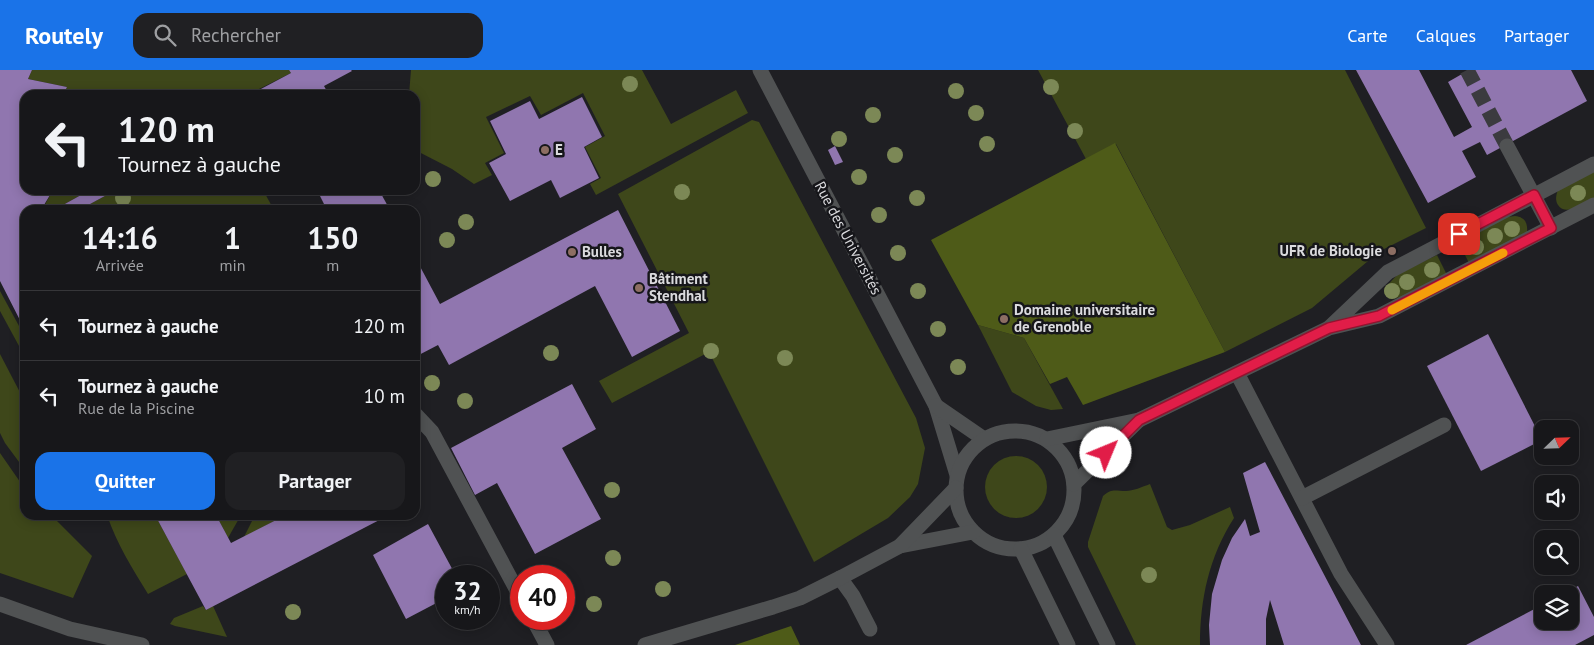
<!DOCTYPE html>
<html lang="fr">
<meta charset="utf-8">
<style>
body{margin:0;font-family:"PT Sans",sans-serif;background:#202023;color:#f1f3f6;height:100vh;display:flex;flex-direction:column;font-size:19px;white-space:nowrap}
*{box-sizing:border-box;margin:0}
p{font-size:16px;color:#9e9fa2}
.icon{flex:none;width:28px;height:28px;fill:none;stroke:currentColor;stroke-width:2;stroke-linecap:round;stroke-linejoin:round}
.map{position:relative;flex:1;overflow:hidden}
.sheet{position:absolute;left:20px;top:135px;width:400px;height:315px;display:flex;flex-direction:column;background:#17171a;border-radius:15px;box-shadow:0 2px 12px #0003,0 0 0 1px #363639}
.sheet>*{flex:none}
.top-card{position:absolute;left:20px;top:20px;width:400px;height:105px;border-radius:15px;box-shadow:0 2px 12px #0003,0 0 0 1px #363639;background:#17171a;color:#f1f3f6;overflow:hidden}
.needle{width:32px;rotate:67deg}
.fabs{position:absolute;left:1534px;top:350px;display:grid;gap:10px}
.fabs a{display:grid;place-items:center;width:45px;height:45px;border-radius:10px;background:#17171a;box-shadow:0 2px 12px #0003,0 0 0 1px #363639;font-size:25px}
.speed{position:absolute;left:435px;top:495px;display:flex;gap:10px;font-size:25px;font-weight:700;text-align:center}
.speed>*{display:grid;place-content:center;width:65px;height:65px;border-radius:50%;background:#17171a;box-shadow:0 2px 12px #0003,0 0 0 1px #363639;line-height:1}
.speed small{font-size:12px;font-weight:400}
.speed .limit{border:8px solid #d22;background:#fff;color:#111}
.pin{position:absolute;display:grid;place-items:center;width:42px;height:42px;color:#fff;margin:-21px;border-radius:10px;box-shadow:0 2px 8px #0006}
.me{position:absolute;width:55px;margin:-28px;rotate:45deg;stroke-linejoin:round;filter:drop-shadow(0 0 4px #0008)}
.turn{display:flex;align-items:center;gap:18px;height:105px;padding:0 15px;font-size:22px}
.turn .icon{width:65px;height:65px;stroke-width:2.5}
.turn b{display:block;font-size:35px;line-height:42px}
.eta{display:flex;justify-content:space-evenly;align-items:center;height:85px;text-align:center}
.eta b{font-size:30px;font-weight:800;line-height:35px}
.primary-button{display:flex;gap:10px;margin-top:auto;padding:10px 15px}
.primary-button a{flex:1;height:58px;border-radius:15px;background:#1a73e8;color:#fff;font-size:20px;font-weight:800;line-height:58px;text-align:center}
.primary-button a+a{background:#202023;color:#f1f3f6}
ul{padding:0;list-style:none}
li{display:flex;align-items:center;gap:15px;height:70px;padding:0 15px;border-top:1px solid #363639}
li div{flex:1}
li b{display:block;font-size:19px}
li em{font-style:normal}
header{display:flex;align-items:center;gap:30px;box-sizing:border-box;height:70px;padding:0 25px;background:#1a73e8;color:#fff}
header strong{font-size:24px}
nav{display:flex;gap:28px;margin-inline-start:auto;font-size:18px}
.search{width:350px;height:45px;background:#202023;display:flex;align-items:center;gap:12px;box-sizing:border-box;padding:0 18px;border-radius:15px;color:#9e9fa2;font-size:19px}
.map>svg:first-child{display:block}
.green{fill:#3e471a}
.forest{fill:#4e5b18}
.building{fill:#9076af}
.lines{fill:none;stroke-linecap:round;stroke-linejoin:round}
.minor-tunnel{stroke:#3b3b3f;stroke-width:15;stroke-dasharray:15 8;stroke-linecap:butt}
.minor{stroke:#505253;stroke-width:15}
.tree{fill:#7c8856}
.route-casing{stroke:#92132f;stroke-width:12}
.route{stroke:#e11d48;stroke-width:9}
.slow{stroke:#f59e0b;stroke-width:9}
.education-dot{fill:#8d6e63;stroke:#16161a;stroke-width:2}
.labels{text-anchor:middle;stroke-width:5;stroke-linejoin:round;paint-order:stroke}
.poi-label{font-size:15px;font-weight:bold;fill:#dbdbde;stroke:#16161a;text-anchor:start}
.street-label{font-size:15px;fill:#dbdbde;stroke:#16161a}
</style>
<header>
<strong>Routely</strong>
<div class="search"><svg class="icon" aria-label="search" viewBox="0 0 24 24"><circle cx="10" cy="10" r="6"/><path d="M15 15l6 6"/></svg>Rechercher</div>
<nav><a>Carte</a><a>Calques</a><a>Partager</a></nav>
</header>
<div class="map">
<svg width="1594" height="575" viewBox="0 0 1594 575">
<rect width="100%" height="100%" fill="#1f1f23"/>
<g class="green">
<polygon points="32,0 289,0 291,3 259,19 263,25 63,25 67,17 28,9"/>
<polygon points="411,0 642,0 671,54 736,20 748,43 596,125 590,114 601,108 585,77 605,66 583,23 541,45 530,26 486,47 504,83 485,93 492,105 474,114 452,99 415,80 415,25 409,25"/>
<polygon points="1038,0 1345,0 1426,158 1380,181 1312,238 1225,282 1116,74 1086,89"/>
<polygon points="752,50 759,52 916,348 925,378 918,414 910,427 888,448 814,492 709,282 612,333 599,311 689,263 618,124"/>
<path d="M1594 101V128C1585 133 1566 147 1558 135 1555 130 1556 125 1558 120Z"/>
<polygon points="53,120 90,120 54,140 42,140"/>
<polygon points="116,120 263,120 274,140 79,140"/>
<path d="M1515 146C1524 147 1528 152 1527 162L1470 195 1459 173 1507 147Z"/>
<polygon points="1437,185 1447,205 1408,226 1390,229 1384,223 1384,219 1398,204"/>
<polygon points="0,221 25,267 25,287 0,241"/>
<polygon points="978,255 1024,268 1063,339 1051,340 1036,336 1012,322"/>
<polygon points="0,284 25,332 25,400 5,373 0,363"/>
<polygon points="0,383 25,419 25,445 51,445 92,486 73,528 0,503"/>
<circle cx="1016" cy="417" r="31"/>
<path d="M1150 414 1167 457 1172 460 1190 455 1230 437 1234 448C1209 487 1200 529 1200 575H1136L1088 477V472L1103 426C1112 418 1115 421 1126 421 1133 421 1142 417 1150 414Z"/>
<path d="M107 445H155L187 504 148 524C132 498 117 474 107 445Z"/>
<polygon points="216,445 241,445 228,468"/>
<polygon points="255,445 286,445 244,467"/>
<polygon points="203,536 206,540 213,536 227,567 175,556 170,554 174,548"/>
</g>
<g class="forest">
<polygon points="1115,73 1225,282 1083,335 1067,307 1050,314 1024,268 978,255 931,170"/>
<polygon points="791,556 800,575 735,575"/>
</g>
<g class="building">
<polygon points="0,0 32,0 28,9 67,17 63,25 25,25 25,120 53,120 41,140 25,140 25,260 0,211"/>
<polygon points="289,0 351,0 352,1 324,16 329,25 263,25 259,20 291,3"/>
<polygon points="1356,0 1419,0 1454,67 1472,57 1448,12 1469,0 1571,0 1587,31 1487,85 1480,72 1462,81 1476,107 1428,133"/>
<polygon points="582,27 602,67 584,77 599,108 560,128 551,110 510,131 489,93 506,84 490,51 530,31 539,49"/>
<polygon points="835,76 843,92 835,95 828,80"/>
<polygon points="90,120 116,120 79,140 54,140"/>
<polygon points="317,120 379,120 390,140 327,140"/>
<polygon points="618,140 680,261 632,287 595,216 449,295 438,275 415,287 415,187 440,234"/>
<polygon points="1488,264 1542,370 1481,401 1427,296"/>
<polygon points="572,314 596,359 562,378 601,449 535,484 497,413 475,425 451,378"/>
<polygon points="1265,392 1361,575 1284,575 1270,530 1266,549 1266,575 1210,575 1209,555 1212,524 1222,490 1232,468 1245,449 1250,466 1260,462 1243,403"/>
<polygon points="155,445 216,445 231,473 286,445 389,445 206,540"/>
<polygon points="428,454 456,506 446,506 446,528 406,549 373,485"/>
<polygon points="1578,516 1594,547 1594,565 1575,575 1466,575 1542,535 1542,551 1570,551 1570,524 1564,524"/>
</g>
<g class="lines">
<polyline class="minor-tunnel" points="1467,0 1507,76"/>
<g class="minor">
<polyline points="760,0 936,336 957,405"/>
<polyline points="1507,76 1551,158"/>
<polyline points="1330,257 1388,202 1594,94"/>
<polyline points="1237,303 1341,504 1387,575"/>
<polyline points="936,336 984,369"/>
<polyline points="415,344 432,362 521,528"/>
<circle cx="1015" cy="420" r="59"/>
<polyline points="1047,369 1139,350 1329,258 1379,246 1594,135"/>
<polyline points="1074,414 1139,350"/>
<polyline points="1302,428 1444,355"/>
<polyline points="1054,465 1108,575"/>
<polyline points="900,476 973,462"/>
<polyline points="1021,479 1068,575"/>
<polyline points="840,508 853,526 870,559"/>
<polyline points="0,534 70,559 142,575"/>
<polyline points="533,549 547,575"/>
<polyline points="645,575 773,537 800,528 840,508 900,476 956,418"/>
</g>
</g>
<g class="tree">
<circle cx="630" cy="14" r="8"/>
<circle cx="1051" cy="17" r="8"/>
<circle cx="956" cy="21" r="8"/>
<circle cx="976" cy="43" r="8"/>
<circle cx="873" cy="45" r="8"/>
<circle cx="1075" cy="61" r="8"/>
<circle cx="839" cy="69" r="8"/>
<circle cx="987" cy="74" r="8"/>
<circle cx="895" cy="85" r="8"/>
<circle cx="859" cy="107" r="8"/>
<circle cx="433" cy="109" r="8"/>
<circle cx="682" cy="122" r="8"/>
<circle cx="1578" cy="123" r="8"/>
<circle cx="123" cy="128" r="8"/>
<circle cx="917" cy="128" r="8"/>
<circle cx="879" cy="145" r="8"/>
<circle cx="466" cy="152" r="8"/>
<circle cx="1512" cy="159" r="8"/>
<circle cx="1495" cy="166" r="8"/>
<circle cx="447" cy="170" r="8"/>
<circle cx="1476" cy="177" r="8"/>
<circle cx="898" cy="183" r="8"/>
<circle cx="1432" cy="200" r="8"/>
<circle cx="1407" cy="212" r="8"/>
<circle cx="918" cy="221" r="8"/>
<circle cx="1392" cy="221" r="8"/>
<circle cx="938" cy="259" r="8"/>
<circle cx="711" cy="281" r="8"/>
<circle cx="551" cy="283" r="8"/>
<circle cx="785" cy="288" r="8"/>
<circle cx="958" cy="297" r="8"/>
<circle cx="432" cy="313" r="8"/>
<circle cx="465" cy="331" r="8"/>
<circle cx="612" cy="420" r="8"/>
<circle cx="613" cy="488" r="8"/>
<circle cx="1149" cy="505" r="8"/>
<circle cx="663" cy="519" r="8"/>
<circle cx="594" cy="534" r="8"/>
<circle cx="293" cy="542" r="8"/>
</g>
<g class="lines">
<g class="route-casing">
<polyline id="route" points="1106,383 1139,350 1329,258 1379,246 1551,158 1534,125 1459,164"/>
</g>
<use href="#route" class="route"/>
<polyline class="slow" points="1392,240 1503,183"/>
</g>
<g class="education-dot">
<circle cx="545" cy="80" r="5"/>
<circle cx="1392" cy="181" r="5"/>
<circle cx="572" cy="182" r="5"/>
<circle cx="639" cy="218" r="5"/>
<circle cx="1004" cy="249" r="5"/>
</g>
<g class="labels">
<g class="poi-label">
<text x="555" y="85">E</text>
<text x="1382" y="186" text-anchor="end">UFR de Biologie</text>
<text x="582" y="187">Bulles</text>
<text x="649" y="214">Bâtiment<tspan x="649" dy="17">Stendhal</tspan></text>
<text x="1014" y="245">Domaine universitaire<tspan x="1014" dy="17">de Grenoble</tspan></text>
</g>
<g class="street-label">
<text transform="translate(848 168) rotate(62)" y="5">Rue des Universités</text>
</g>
</g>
</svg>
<div class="fabs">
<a><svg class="needle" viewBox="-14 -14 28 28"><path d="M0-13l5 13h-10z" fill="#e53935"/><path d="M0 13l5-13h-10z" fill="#9e9fa2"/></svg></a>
<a><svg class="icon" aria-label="sound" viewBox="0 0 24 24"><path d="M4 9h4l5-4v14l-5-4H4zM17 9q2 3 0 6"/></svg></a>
<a><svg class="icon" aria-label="search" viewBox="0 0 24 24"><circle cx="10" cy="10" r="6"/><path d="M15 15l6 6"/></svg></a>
<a><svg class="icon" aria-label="layers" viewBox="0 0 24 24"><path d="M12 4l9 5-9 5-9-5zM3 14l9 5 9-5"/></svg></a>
</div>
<div class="speed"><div>32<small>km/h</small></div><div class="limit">40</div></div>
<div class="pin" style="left:1459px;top:164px;background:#d93025"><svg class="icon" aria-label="arrive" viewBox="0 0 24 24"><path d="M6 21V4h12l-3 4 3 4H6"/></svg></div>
<svg class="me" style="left:1106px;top:383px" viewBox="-20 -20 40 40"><circle r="19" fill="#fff"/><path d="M0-13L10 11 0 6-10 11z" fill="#e11d48"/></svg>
<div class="top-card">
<div class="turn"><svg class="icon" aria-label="left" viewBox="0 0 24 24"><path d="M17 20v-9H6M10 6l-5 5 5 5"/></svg><div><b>120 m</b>Tournez à gauche</div></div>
</div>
<section class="sheet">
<div class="eta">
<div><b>14:16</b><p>Arrivée</p></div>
<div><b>1</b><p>min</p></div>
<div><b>150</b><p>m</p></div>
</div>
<ul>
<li><svg class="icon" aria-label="left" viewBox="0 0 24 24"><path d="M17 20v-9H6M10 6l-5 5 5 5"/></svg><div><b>Tournez à gauche</b></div><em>120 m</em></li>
<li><svg class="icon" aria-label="left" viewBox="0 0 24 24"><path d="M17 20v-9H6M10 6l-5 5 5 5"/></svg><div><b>Tournez à gauche</b><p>Rue de la Piscine</p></div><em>10 m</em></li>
</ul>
<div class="primary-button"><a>Quitter</a><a>Partager</a></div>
</section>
</div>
